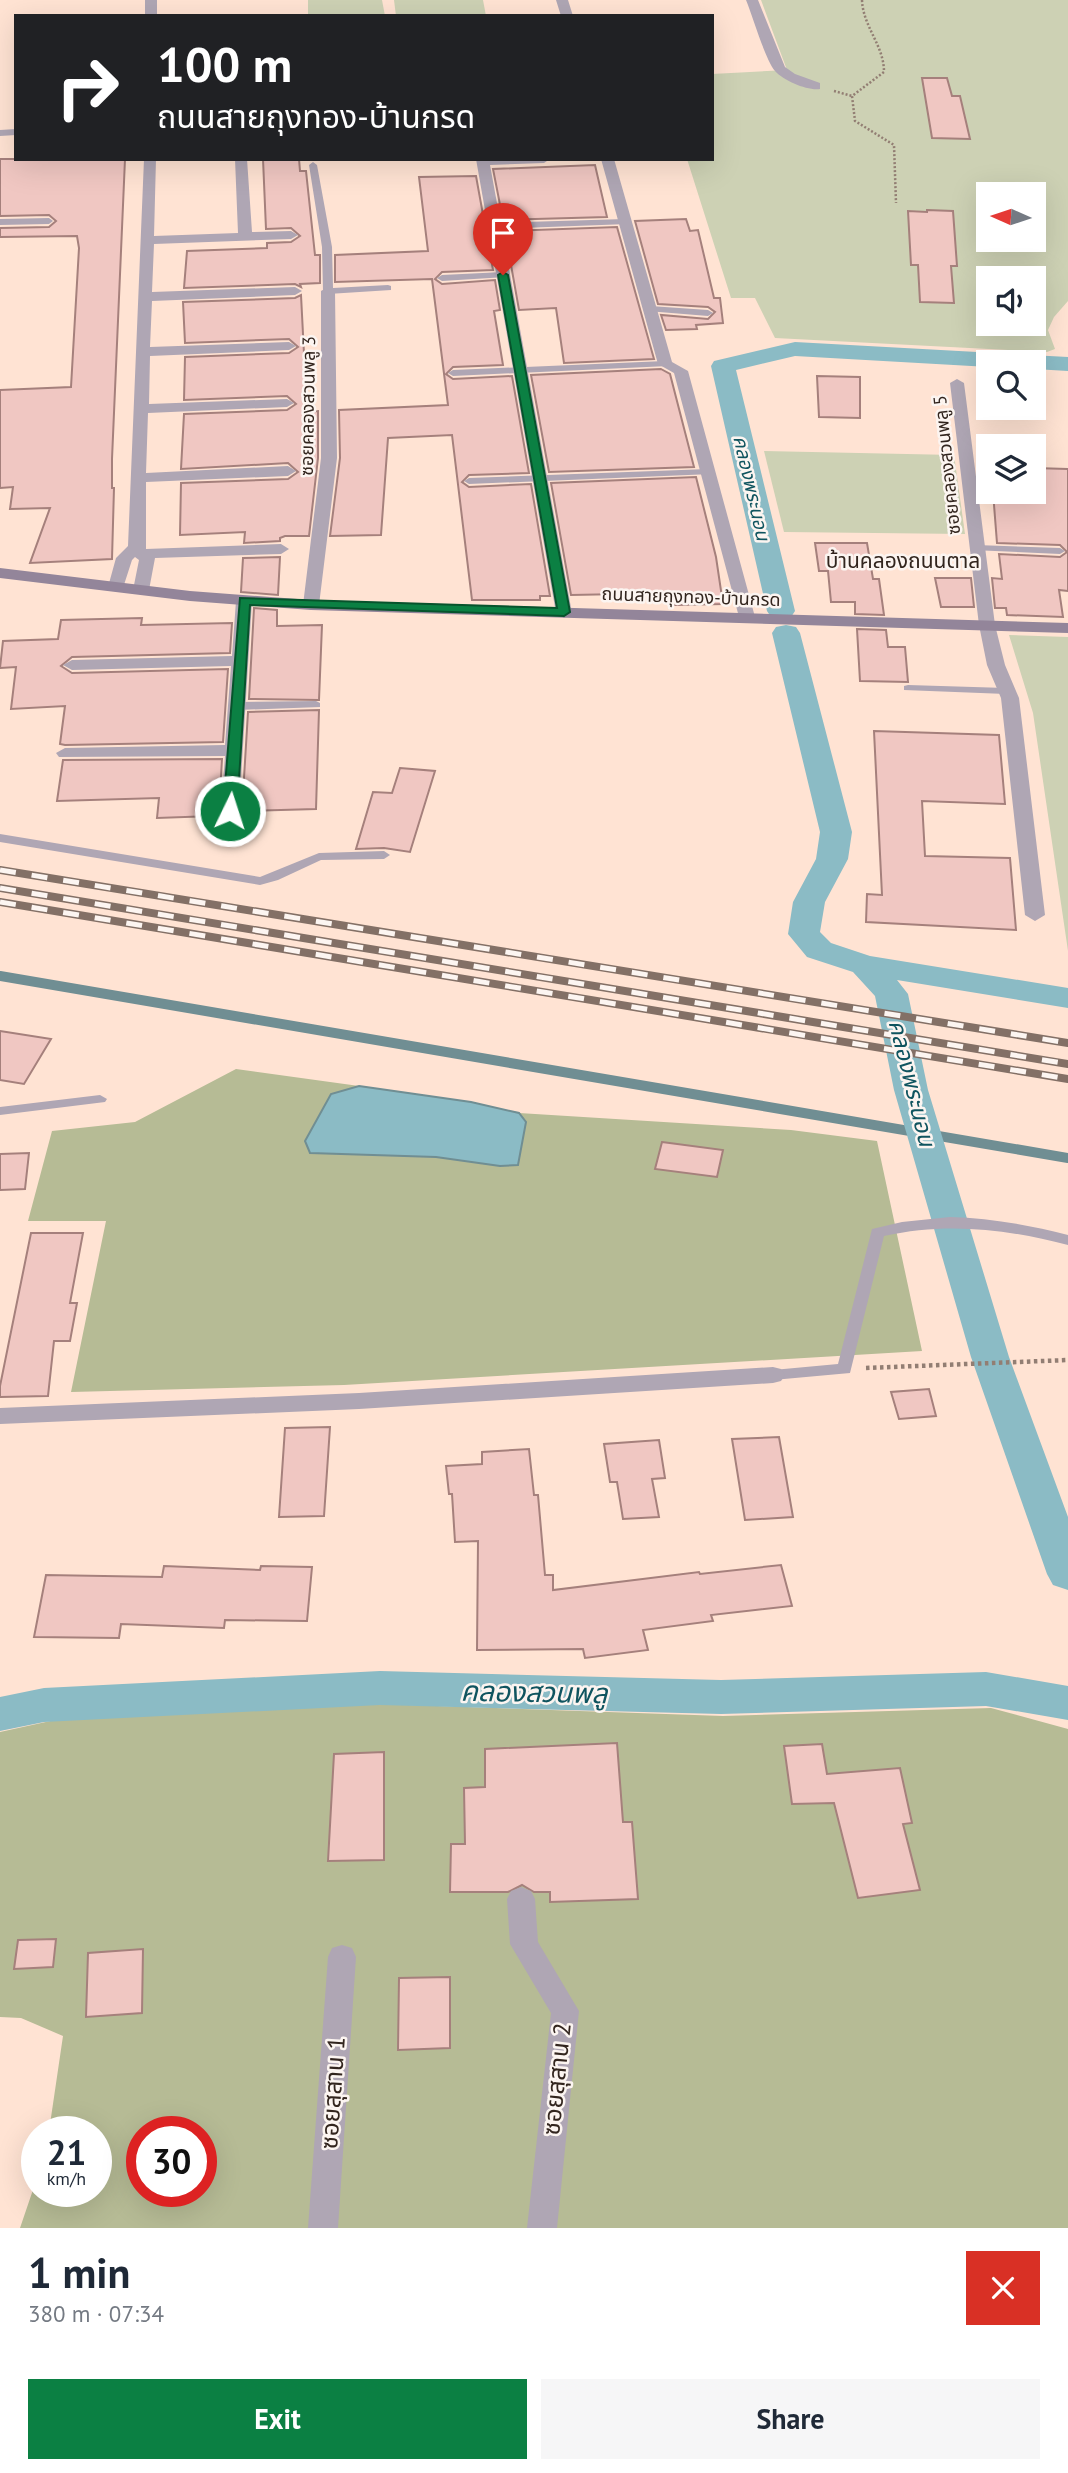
<!DOCTYPE html>
<meta charset="utf-8">
<style>
body{margin:0;font-family:"PT Sans","Noto Sans Thai",sans-serif;background:#f6f6f7;color:#1f2937;height:100vh;display:flex;flex-direction:column;font-size:26px;white-space:nowrap}
*{box-sizing:border-box;margin:0}
p{font-size:23px;color:#747a83}
.icon{flex:none;width:38px;height:38px;fill:none;stroke:currentColor;stroke-width:2;stroke-linecap:round;stroke-linejoin:round}
.map{position:relative;height:2228px;overflow:hidden}
.drawer{display:flex;flex-direction:column;background:#fff;flex:1}
.drawer>*{flex:none}
.hud{position:absolute;left:14px;top:14px;width:700px;height:147px;border-radius:0px;box-shadow:0 7px 28px #0002;background:#202124;color:#fff;overflow:hidden}
.needle{width:46px;rotate:273deg}
.buttons{position:absolute;left:976px;top:182px;display:grid;gap:14px}
.buttons a{display:grid;place-items:center;width:70px;height:70px;border-radius:0px;background:#fff;box-shadow:0 7px 28px #0002;font-size:35px}
.speed{position:absolute;left:21px;top:2116px;display:flex;gap:14px;font-size:35px;font-weight:700;text-align:center}
.speed>*{display:grid;place-content:center;width:91px;height:91px;border-radius:50%;background:#fff;box-shadow:0 7px 28px #0002;line-height:1}
.speed small{font-size:18px;font-weight:400}
.speed .limit{border:10px solid #d22;background:#fff;color:#111}
.pin{position:absolute;display:grid;place-items:center;width:60px;height:60px;color:#fff;margin:-72px -30px;border-radius:50% 50% 50% 0;rotate:-45deg;box-shadow:0 0 7px #0007}
.pin .icon{rotate:45deg}
.me{position:absolute;width:77px;margin:-38px;rotate:4deg;stroke-linejoin:round;filter:drop-shadow(0 0 5px #0008)}
.turn{display:flex;align-items:center;gap:24px;height:147px;padding:0 28px;font-size:32px}
.turn .icon{width:91px;height:91px;stroke-width:2.5}
.turn b{display:block;font-size:49px;line-height:60px}
.round{display:grid;place-items:center;flex:none;width:74px;height:74px;border-radius:0px;background:#f6f6f7}
.headline{display:flex;align-items:center;justify-content:space-between;height:119px;padding:0 28px}
h1{font-size:42px;font-weight:700;line-height:52px}
.action{display:flex;gap:14px;margin-top:auto;padding:14px 28px}
.action a{flex:1;height:80px;border-radius:0px;background:#0b8043;color:#fff;font-size:28px;font-weight:700;line-height:80px;text-align:center}
.action a+a{background:#f6f6f7;color:#1f2937}
.map>svg:first-child{display:block}
.green{fill:#cdd1b4;fill-rule:evenodd}
.forest{fill:#b6bb95;fill-rule:evenodd}
.water{fill:#8bbbc5;stroke:#708e93;stroke-width:2}
.lines{fill:none;stroke-linecap:round;stroke-linejoin:round}
.stream{stroke:#708e93;stroke-width:10}
.canal{fill:#8bbbc5;fill-rule:evenodd}
.building{fill:#f0c7c2;stroke:#a5807c;stroke-width:2}
.path-far1{stroke:#927e73;stroke-width:2.5;stroke-dasharray:2 2;stroke-linecap:butt}
.path{stroke:#927e73;stroke-width:4.5;stroke-dasharray:3.5 3.5;stroke-linecap:butt}
.lane{fill:#afa6b4;fill-rule:evenodd}
.street{fill:#afa6b4;fill-rule:evenodd}
.secondary{fill:#93859a;fill-rule:evenodd}
.rail-casing{stroke:#837066;stroke-width:8}
.rail{stroke:#fcf5f1;stroke-width:5;stroke-dasharray:16;stroke-linecap:butt}
.route{fill:#0b8043;stroke:#07532c;stroke-width:2}
.labels{text-anchor:middle;stroke-width:5;stroke-linejoin:round;paint-order:stroke}
.far-street-label{font-size:18px;fill:#32251e;stroke:#fcf5f1}
.far-water-label{font-size:19px;font-style:italic;fill:#0f545f;stroke:#fcf5f1}
.far-quarter-label{font-size:21px;fill:#32251e;stroke:#fcf5f1}
.water-label{font-size:23px;font-style:italic;fill:#0f545f;stroke:#fcf5f1}
.near-street-label{font-size:24px;fill:#32251e;stroke:#fcf5f1}
.near-water-label{font-size:28px;font-style:italic;fill:#0f545f;stroke:#fcf5f1}
</style>
<div class="map">
<svg width="1068" height="2228" viewBox="0 0 1068 2228">
<rect width="100%" height="100%" fill="#ffe3d3"/>
<g class="green">
<polygon points="308,0 382,0 385,16 308,16"/>
<polygon points="394,0 483,0 486,16 396,16"/>
<path d="M761 0H1068V301L1054 317 1048 330 1055 349 1047 352 775 338 755 298H731L687 159H712V74L787 70ZM989 194H1034V240H989ZM989 278H1034V324H989Z"/>
<polygon points="764,451 954,455 965,534 784,532"/>
<polygon points="1009,635 1068,637 1068,951 1033,713"/>
</g>
<g class="forest">
<polygon points="236,1069 359,1086 331,1094 436,1157 500,1166 517,1165 526,1122 519,1113 791,1130 877,1141 922,1351 344,1385 71,1392 106,1221 28,1221 52,1131 135,1122"/>
<path d="M380 1704 723 1716 991 1708 1068 1729V2228H20L37 2178V2191H96V2132L49 2131 63 2036 21 2018 0 2017V1732L55 1720ZM142 2132H201V2191H142Z"/>
</g>
<polygon class="water" points="359,1086 471,1102 519,1113 526,1122 518,1165 500,1166 436,1157 310,1153 305,1141 331,1094"/>
<g class="lines">
<polyline class="stream" points="0,976 1068,1158"/>
<g class="canal">
<polygon points="795,342 1068,357 1068,371 1034,369 1034,362 989,362 989,367 795,356 736,370 795,611 791,617 781,619 771,617 767,611 711,366 714,361"/>
<polygon points="786,625 796,627 800,633 852,832 848,859 825,902 820,932 831,943 870,956 1068,988 1068,1008 897,980 908,994 928,1090 1009,1357 1068,1517 1068,1590 1053,1585 1047,1574 971,1357 894,1090 875,996 853,972 807,957 788,934 793,902 816,859 820,832 772,633 776,627"/>
<polygon points="380,1671 721,1680 986,1672 1068,1686 1068,1720 986,1706 721,1714 380,1705 44,1722 0,1731 0,1697 44,1688"/>
</g>
</g>
<g class="building">
<polygon points="922,78 947,78 952,96 960,96 970,139 932,138"/>
<polygon points="0,159 125,159 112,459 112,488 114,488 112,559 30,563 50,508 10,509 13,487 0,488 0,390 71,387 79,248 77,236 0,237 0,228 49,227 56,221 49,215 0,216"/>
<polygon points="263,159 299,159 300,171 306,171 315,255 320,255 320,283 300,284 301,287 295,284 184,288 187,251 267,248 267,243 291,242 300,236 291,228 266,229"/>
<polygon points="595,165 607,217 503,220 493,169"/>
<polygon points="476,176 493,270 442,272 435,279 442,284 495,280 500,310 494,311 503,365 453,367 446,374 453,379 512,376 529,473 469,475 462,482 469,487 531,484 550,596 540,596 540,600 472,600 452,435 388,438 381,535 330,536 340,458 339,410 448,405 432,279 335,282 335,255 428,251 419,177"/>
<polygon points="927,210 953,211 957,266 951,266 954,303 920,302 918,265 911,265 908,211 927,212"/>
<polygon points="686,219 690,231 698,230 714,298 720,298 723,323 696,325 697,329 666,330 661,315 708,319 715,312 708,307 658,304 635,221"/>
<polygon points="617,227 654,359 564,363 556,308 519,310 505,231"/>
<polygon points="301,295 307,412 318,411 318,458 309,536 285,536 280,538 280,541 244,543 245,532 180,535 181,483 288,479 298,472 288,463 181,469 184,414 287,410 296,404 287,396 184,400 185,357 289,353 298,347 289,339 185,343 183,302 295,298"/>
<polygon points="661,369 670,374 694,467 549,472 531,375"/>
<polygon points="817,376 860,377 860,418 819,417"/>
<polygon points="1034,468 1068,469 1068,591 1059,590 1063,617 1007,615 1006,608 995,608 992,578 1002,579 999,554 1060,557 1067,552 1060,545 997,543 993,492 1034,492"/>
<polygon points="696,477 716,557 723,604 675,605 673,593 571,595 551,483"/>
<polygon points="815,543 867,543 873,579 879,579 884,615 855,614 855,602 831,602 828,571 819,571"/>
<polygon points="280,557 278,595 241,592 243,558"/>
<polygon points="935,578 971,578 974,607 941,607"/>
<polygon points="254,608 277,610 277,626 322,625 319,700 249,699"/>
<polygon points="142,618 141,625 232,623 230,653 72,657 61,666 72,673 228,669 223,742 65,745 60,744 65,706 11,709 16,667 0,668 3,641 58,639 61,620"/>
<polygon points="857,629 886,630 888,647 905,647 908,682 860,681"/>
<polygon points="319,710 316,809 242,811 248,712"/>
<polygon points="874,731 999,735 1005,804 922,801 925,856 1010,858 1016,930 866,922 867,894 882,895"/>
<polygon points="222,759 219,812 214,812 213,816 157,818 159,798 57,801 63,760"/>
<polygon points="400,768 435,771 410,852 384,848 356,849 373,792 392,793"/>
<polygon points="0,1031 51,1039 24,1084 0,1080"/>
<polygon points="662,1142 723,1150 717,1177 655,1169"/>
<polygon points="29,1153 25,1189 0,1190 0,1154"/>
<polygon points="31,1233 83,1233 70,1303 77,1303 70,1341 54,1341 48,1396 0,1397 0,1386"/>
<polygon points="929,1389 936,1416 899,1419 891,1392"/>
<polygon points="330,1427 324,1516 279,1517 285,1428"/>
<polygon points="779,1437 793,1517 745,1520 732,1439"/>
<polygon points="659,1440 665,1478 652,1479 659,1517 623,1519 617,1482 610,1482 604,1444"/>
<polygon points="529,1449 534,1495 538,1495 545,1575 553,1575 553,1590 699,1572 700,1574 781,1565 792,1606 711,1615 713,1621 643,1630 648,1650 585,1658 583,1649 477,1650 478,1541 455,1542 452,1494 449,1494 446,1466 482,1464 482,1452"/>
<polygon points="164,1566 260,1570 261,1566 312,1567 307,1621 225,1620 224,1628 121,1624 119,1638 34,1637 46,1575 162,1577"/>
<polygon points="617,1743 623,1822 632,1822 638,1899 550,1902 550,1892 534,1892 522,1885 508,1892 450,1892 451,1844 465,1844 464,1788 485,1787 485,1749"/>
<polygon points="822,1744 827,1774 900,1768 912,1823 903,1824 920,1890 858,1898 834,1803 792,1804 784,1746"/>
<polygon points="384,1752 384,1860 328,1861 334,1754"/>
<polygon points="56,1939 53,1967 14,1969 18,1940"/>
<polygon points="143,1949 142,2013 86,2017 88,1953"/>
<polygon points="450,1977 450,2048 398,2050 399,1978"/>
</g>
<g class="lines">
<g class="path-far1">
<path d="M862 0C863 27 884 45 884 72L852 96 855 121 894 145 896 203"/>
<polyline points="834,91 852,96"/>
</g>
<polyline class="path" points="866,1368 1068,1360"/>
<g class="lane">
<polygon points="16,129 16,135 0,136 0,130"/>
<polygon points="313,162 317,165 332,247 333,288 388,285 391,286 391,290 328,294 323,291 322,247 309,165"/>
<polygon points="0,219 49,218 53,221 49,224 0,225"/>
<polygon points="625,219 628,220 628,224 494,229 490,226 494,223"/>
<polygon points="503,272 508,275 506,277 442,281 437,278 442,275"/>
<polygon points="650,306 708,310 713,313 708,316 647,311 645,309"/>
<polygon points="665,361 668,362 668,366 453,376 448,373 453,370"/>
<polygon points="708,469 712,470 712,474 469,484 464,481 469,478"/>
<polygon points="976,545 1060,548 1065,551 1060,554 972,550 971,548"/>
<polygon points="908,685 1006,688 1012,691 1006,694 904,690 904,686"/>
<polygon points="316,701 320,703 320,707 237,710 231,706 237,702"/>
<polygon points="0,834 260,877 319,853 384,851 390,855 384,859 321,860 278,880 260,885 0,842"/>
<polygon points="100,1095 107,1099 105,1102 0,1115 0,1107"/>
<path d="M950 1217C990 1218 1029 1225 1068 1235V1245C1006 1229 947 1222 884 1236L850 1373 773 1380 768 1379 765 1375 768 1371 773 1370 838 1364 872 1229 902 1222Z"/>
</g>
<g class="street">
<rect x="145" y="0" width="12" height="16"/>
<polygon points="556,0 568,0 573,16 561,16"/>
<path d="M746 0H758L785 67 795 74 820 83V89C808 91 784 81 775 71 765 59 753 17 746 0Z"/>
<polygon points="144,159 156,159 154,236 238,233 235,159 247,159 252,232 291,231 298,235 291,239 154,244 152,292 295,287 302,291 295,295 152,301 150,347 289,342 296,346 289,350 150,356 149,404 287,399 294,403 287,407 148,413 146,473 288,466 296,471 288,476 146,482 146,549 281,544 289,549 281,554 155,558 149,590 141,595 133,590 139,560 135,557 132,560 122,591 110,591 108,587 116,558 128,546"/>
<polygon points="476,159 550,159 544,163 490,165 572,613 564,618 556,613"/>
<polygon points="601,159 614,159 672,362 688,371 755,617 753,621 747,622 739,617 674,373 658,364"/>
<polygon points="328,287 335,291 337,458 319,605 311,610 303,605 321,458 321,291"/>
<polygon points="957,379 964,383 995,625 1005,665 1019,698 1045,915 1035,921 1025,915 1001,698 987,665 979,625 950,383"/>
<polygon points="244,596 252,601 239,811 237,815 223,815 221,811 225,756 59,757 56,753 65,748 225,745 231,666 72,670 63,665 72,660 232,656 236,601"/>
<polygon points="773,1367 781,1369 785,1375 781,1381 773,1383 359,1409 0,1424 0,1408 359,1393"/>
<polygon points="521,1887 531,1891 535,1899 538,1942 579,2011 557,2228 527,2228 551,2013 510,1944 507,1899 511,1891"/>
<polygon points="342,1945 352,1948 356,1957 338,2228 308,2228 328,1957 332,1948"/>
</g>
<polygon class="secondary" points="0,568 190,591 311,600 1068,623 1068,633 311,610 190,601 0,578"/>
<g class="rail-casing">
<g id="rail">
<polyline points="0,870 1068,1043"/>
<polyline points="0,888 1068,1064"/>
<polyline points="0,902 1068,1079"/>
</g>
</g>
<use href="#rail" class="rail"/>
</g>
<polygon class="route" points="503,272 508,275 570,612 564,616 250,605 237,811 230,815 225,814 223,811 240,598 557,608 498,275"/>
<g class="labels">
<g class="far-street-label">
<text transform="translate(308 406) rotate(-89)" y="6">ซอยคลองสวนพลู 3</text>
<text transform="translate(947 465) rotate(-96)" y="6">ซอยคลองสวนพลู 5</text>
<text transform="translate(691 597) rotate(2)" y="6">ถนนสายถุงทอง-บ้านกรด</text>
</g>
<g class="far-water-label">
<text transform="translate(752 488) rotate(77)" y="7">คลองพระนอน</text>
</g>
<g class="far-quarter-label">
<text x="903" y="568">บ้านคลองถนนตาล</text>
</g>
<g class="water-label">
<text transform="translate(912 1083) rotate(76)" y="8">คลองพระนอน</text>
</g>
<g class="near-street-label">
<text transform="translate(557 2079) rotate(-84)" y="8">ซอยสุสาน 2</text>
<text transform="translate(333 2093) rotate(-86)" y="8">ซอยสุสาน 1</text>
</g>
<g class="near-water-label">
<text transform="translate(534 1692) rotate(1)" y="10">คลองสวนพลู</text>
</g>
</g>
</svg>
<div class="buttons">
<a><svg class="needle" viewBox="-14 -14 28 28"><path d="M0-13l5 13h-10z" fill="#e53935"/><path d="M0 13l5-13h-10z" fill="#747a83"/></svg></a>
<a><svg class="icon" aria-label="sound" viewBox="0 0 24 24"><path d="M4 9h4l5-4v14l-5-4H4zM17 9q2 3 0 6"/></svg></a>
<a><svg class="icon" aria-label="search" viewBox="0 0 24 24"><circle cx="10" cy="10" r="6"/><path d="M15 15l6 6"/></svg></a>
<a><svg class="icon" aria-label="layers" viewBox="0 0 24 24"><path d="M12 4l9 5-9 5-9-5zM3 14l9 5 9-5"/></svg></a>
</div>
<div class="speed"><div>21<small>km/h</small></div><div class="limit">30</div></div>
<div class="pin" style="left:503px;top:275px;background:#d93025"><svg class="icon" aria-label="arrive" viewBox="0 0 24 24"><path d="M6 21V4h12l-3 4 3 4H6"/></svg></div>
<svg class="me" style="left:230px;top:811px" viewBox="-20 -20 40 40"><circle r="17" fill="#0b8043" stroke="#fff" stroke-width="3"/><path d="M0-11L8 9 0 5-8 9z" fill="#fff"/></svg>
<div class="hud">
<div class="turn"><svg class="icon" aria-label="right" viewBox="0 0 24 24"><path d="M7 20v-9h11M14 6l5 5-5 5"/></svg><div><b>100 m</b>ถนนสายถุงทอง-บ้านกรด</div></div>
</div>
</div>
<section class="drawer">
<div class="headline"><div><h1>1 min</h1><p>380 m · 07:34</p></div><a class="round" style="background:#d93025;color:#fff"><svg class="icon" aria-label="close" viewBox="0 0 24 24"><path d="M6 6l12 12M18 6L6 18"/></svg></a></div>
<div class="action"><a>Exit</a><a>Share</a></div>
</section>
